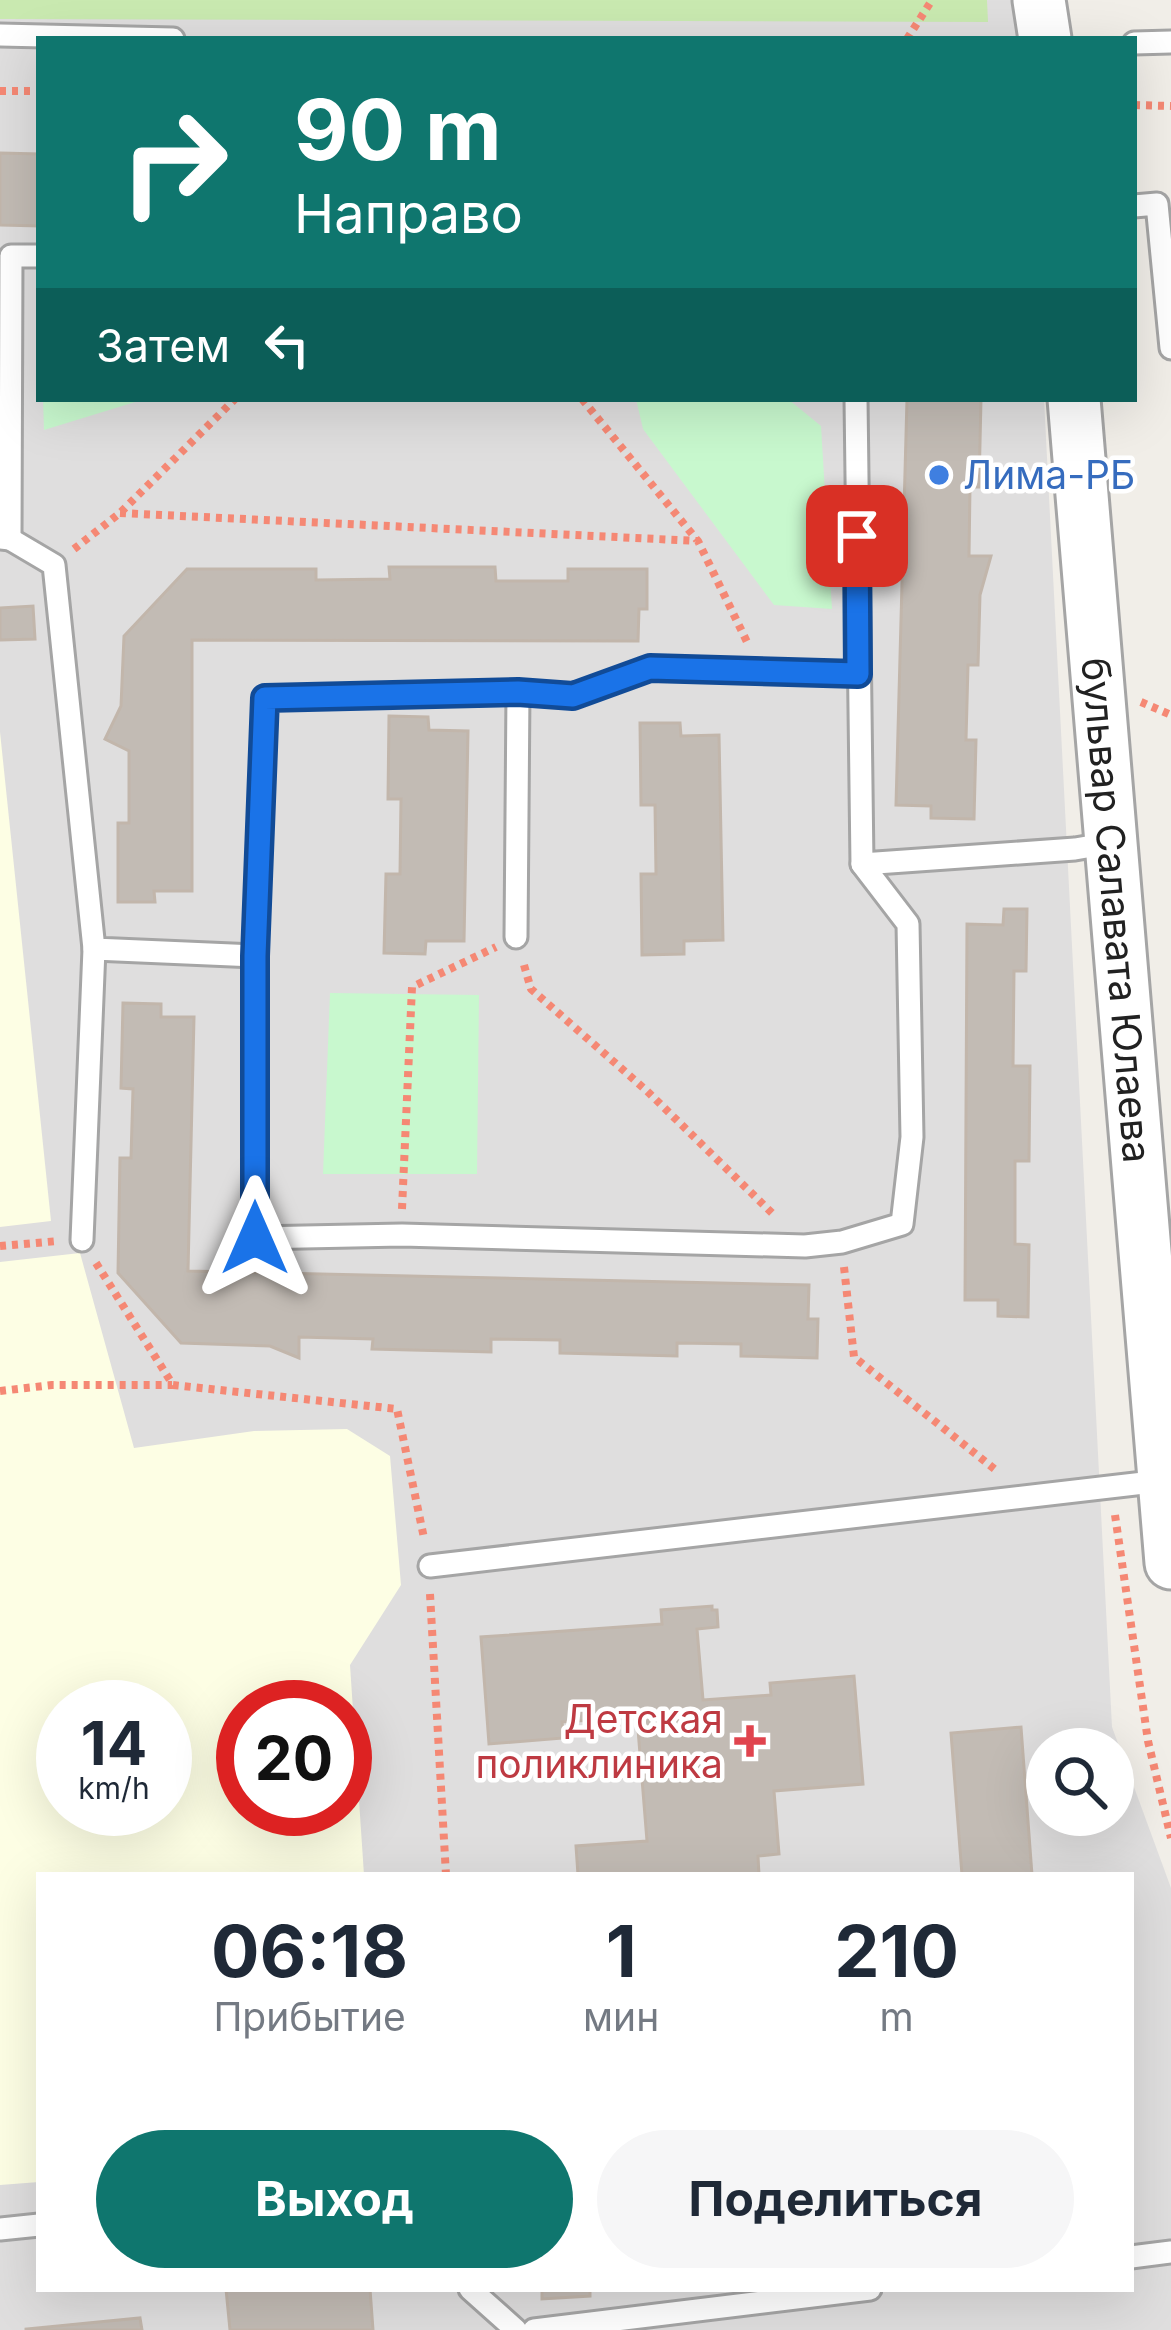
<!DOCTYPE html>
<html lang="ru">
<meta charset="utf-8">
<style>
body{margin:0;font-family:Inter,sans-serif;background:#f6f6f7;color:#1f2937;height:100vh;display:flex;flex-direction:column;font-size:45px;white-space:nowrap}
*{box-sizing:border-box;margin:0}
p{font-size:39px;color:#747a83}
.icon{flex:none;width:66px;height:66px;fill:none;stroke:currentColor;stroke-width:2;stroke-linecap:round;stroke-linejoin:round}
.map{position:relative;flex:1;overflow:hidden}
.details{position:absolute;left:36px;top:1872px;width:1098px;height:420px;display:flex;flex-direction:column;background:#fff;border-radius:0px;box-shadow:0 12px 48px #0002}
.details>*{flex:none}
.hud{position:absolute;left:36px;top:36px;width:1101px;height:366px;border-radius:0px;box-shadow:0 12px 48px #0002;background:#0f766e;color:#fff;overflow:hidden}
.tools{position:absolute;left:1026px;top:1728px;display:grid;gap:24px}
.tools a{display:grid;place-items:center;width:108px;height:108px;border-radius:50%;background:#fff;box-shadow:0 12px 48px #0002;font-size:60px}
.speed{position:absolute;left:36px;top:1680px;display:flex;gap:24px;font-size:60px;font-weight:700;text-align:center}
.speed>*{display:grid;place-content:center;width:156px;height:156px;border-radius:50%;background:#fff;box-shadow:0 12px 48px #0002;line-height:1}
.speed small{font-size:30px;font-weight:400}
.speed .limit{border:18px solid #d22;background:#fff;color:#111}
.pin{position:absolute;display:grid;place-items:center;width:102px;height:102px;color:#fff;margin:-51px;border-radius:24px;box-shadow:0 6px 18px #0006}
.me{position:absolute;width:132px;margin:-66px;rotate:0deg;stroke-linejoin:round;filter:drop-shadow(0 0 9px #0008)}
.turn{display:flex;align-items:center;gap:42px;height:252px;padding:0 60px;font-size:54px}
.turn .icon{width:156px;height:156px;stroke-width:2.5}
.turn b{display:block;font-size:84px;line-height:102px}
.then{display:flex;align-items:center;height:114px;padding:0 60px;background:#0003;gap:24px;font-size:45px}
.eta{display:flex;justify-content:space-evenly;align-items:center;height:204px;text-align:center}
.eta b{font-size:72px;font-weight:700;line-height:84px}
.cta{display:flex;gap:24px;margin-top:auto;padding:24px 60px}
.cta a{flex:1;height:138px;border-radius:72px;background:#0f766e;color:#fff;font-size:48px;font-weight:700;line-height:138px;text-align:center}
.cta a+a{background:#f6f6f7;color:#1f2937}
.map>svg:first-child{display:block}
.residential{fill:#dfdede;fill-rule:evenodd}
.education{fill:#fdfee4;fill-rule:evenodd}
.grass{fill:#c9e9b0}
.park{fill:#c8f8ce}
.building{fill:#c2bbb4;stroke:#c2b6ab;stroke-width:3}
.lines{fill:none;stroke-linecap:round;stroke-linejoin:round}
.service-casing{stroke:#a5a5a5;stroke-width:27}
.tertiary-casing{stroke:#a5a5a5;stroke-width:57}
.path{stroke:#f58874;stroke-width:8;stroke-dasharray:6 6;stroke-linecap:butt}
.service{stroke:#fff;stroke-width:21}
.tertiary{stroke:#fff;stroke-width:51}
.route-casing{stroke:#114b97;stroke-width:30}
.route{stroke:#1a73e8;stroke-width:21}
.shop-dot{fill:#3f7fe0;stroke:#fff;stroke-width:4.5}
.health-dot{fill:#e0444e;stroke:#fff;stroke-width:4.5}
.labels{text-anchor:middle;stroke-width:9;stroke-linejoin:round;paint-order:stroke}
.shop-label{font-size:39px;fill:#366cbe;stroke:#fff;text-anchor:start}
.street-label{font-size:39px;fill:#212121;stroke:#fff}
.health-label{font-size:39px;fill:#be3a42;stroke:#fff;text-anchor:end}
</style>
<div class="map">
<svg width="1171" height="2330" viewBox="0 0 1171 2330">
<rect width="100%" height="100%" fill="#f1eee8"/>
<path class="residential" d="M0 0H1015L1026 39H39V399H1044L1112 1727 1171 1888V2330H0ZM63 1707H165V1809H63ZM243 1707H345V1809H243ZM1047 1749H1113V1815H1047ZM39 1875H1131V2289H39Z"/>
<g class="education">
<polygon points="0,732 51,1221 0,1227"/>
<path d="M80 1253 134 1448 254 1431 347 1429 390 1456 401 1585 350 1665 364 1875H39V2182L0 2185V1262ZM63 1707H165V1809H63ZM243 1707H345V1809H243Z"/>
</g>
<polygon class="grass" points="0,0 987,0 988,22 0,19"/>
<g class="park">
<polygon points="43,399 145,399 44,430"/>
<polygon points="636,399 788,399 821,426 832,609 774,605 643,429"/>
<polygon points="330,993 479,995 477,1174 323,1174"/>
</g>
<g class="building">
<polygon points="0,153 39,154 39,226 0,225"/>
<polygon points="907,399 981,399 979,487 970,487 969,556 991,556 980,595 978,665 968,665 966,740 976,740 974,819 931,818 931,806 896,805"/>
<polygon points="389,567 495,567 496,581 568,581 568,569 647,569 647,609 639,609 638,641 192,640 192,891 154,891 155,902 118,902 118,823 129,823 129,751 105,739 121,706 124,636 187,569 316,569 316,580 390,579"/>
<polygon points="33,606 35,639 0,640 0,608"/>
<polygon points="389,716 428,717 429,730 468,731 464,941 426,941 425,954 384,953 386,874 400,874 401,799 388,799"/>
<polygon points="640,723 680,723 681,736 719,735 723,940 684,941 684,954 642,955 641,874 656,874 655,805 641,805"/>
<polygon points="1004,909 1027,909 1026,971 1014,971 1013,1066 1030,1066 1029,1161 1015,1161 1015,1244 1029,1245 1028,1317 998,1316 998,1300 965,1300 967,924 1003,925"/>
<polygon points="123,1003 161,1004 161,1017 194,1017 188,1271 809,1285 808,1319 818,1319 817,1358 741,1356 741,1344 677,1343 677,1356 560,1353 560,1340 491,1339 491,1352 372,1349 373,1339 299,1337 299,1358 270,1346 181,1343 118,1273 120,1158 131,1158 133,1089 121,1088"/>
<polygon points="712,1606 712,1610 717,1610 718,1627 697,1629 703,1700 771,1695 770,1683 854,1676 863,1784 774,1791 779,1854 758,1856 759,1875 578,1875 576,1846 647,1841 637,1717 562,1722 564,1738 489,1744 481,1637 662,1624 661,1610"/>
<polygon points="1021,1727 1032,1875 962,1875 951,1733"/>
<polygon points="226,2289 370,2289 373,2330 230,2330"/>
<polygon points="542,2289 590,2289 590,2296 542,2299"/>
<polygon points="140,2318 142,2330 26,2330 26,2329"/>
</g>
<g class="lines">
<g class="service-casing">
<g id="service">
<polyline points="0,35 173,39"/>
<polyline points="1134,43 1171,42"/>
<polyline points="1134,206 1157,204 1171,348"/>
<polyline points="856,399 862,864 1075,849 1110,843"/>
<polyline points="1,538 10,539 11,256 39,256"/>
<polyline points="10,539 54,565 94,949 255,956 255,1238 402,1235 805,1246 842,1242 902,1224 912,1137 908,924 862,864"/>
<polyline points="516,937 518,692"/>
<polyline points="255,956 265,698 518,692 573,696 649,668 858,674"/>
<polyline points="82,1240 94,949"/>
<polyline points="430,1566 1161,1481"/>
<polyline points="0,2229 39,2225"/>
<polyline points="1131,2257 1171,2252"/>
<polyline points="470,2289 516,2330"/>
<polyline points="534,2330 870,2289"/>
</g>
</g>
<g class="tertiary-casing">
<g id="tertiary">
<polyline points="1039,0 1045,39"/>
<path id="s1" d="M1074 399 1171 1563"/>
</g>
</g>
<g class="path">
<polyline points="907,39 932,0"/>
<polyline points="0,91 39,91"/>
<polyline points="1134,105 1171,106"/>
<polyline points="582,399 697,540"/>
<polyline points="120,513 698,541 749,646"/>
<polyline points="74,549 120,513 235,399"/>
<polyline points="1141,702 1171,715"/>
<polyline points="524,965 531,989 647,1091 774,1215"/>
<polyline points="402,1209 412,987 496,947"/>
<polyline points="0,1246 58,1241"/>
<polyline points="96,1263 173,1385 397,1409 424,1538"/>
<polyline points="844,1267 854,1357 997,1471"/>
<polyline points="0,1391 52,1385 172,1385"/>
<polyline points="1115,1515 1148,1741 1171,1838"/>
<polyline points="430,1594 446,1875"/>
</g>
<use href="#service" class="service"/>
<use href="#tertiary" class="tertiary"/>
</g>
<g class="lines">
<g class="route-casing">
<polyline id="route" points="255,1238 255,956 265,698 518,692 573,696 650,668 858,674 857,536"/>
</g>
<use href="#route" class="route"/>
</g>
<circle class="shop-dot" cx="939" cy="475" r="12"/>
<path class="health-dot" d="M744 1723h12v12h12v12h-12v12h-12v-12h-12v-12h12z"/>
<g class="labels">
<g class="shop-label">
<text x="963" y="489">Лима-РБ</text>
</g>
<g class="street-label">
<text dy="14" stroke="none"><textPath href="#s1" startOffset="513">бульвар Салавата Юлаева</textPath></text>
</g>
<g class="health-label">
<text x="723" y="1733">Детская<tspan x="723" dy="45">поликлиника</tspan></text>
</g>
</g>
</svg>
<div class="tools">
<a><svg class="icon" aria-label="search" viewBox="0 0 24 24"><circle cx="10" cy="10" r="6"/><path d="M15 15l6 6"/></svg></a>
</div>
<div class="speed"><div>14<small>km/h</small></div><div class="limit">20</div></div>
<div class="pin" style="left:857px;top:536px;background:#d93025"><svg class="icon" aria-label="arrive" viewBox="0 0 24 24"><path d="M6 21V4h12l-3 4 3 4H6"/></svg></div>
<svg class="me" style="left:255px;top:1238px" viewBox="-20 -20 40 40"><path d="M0-17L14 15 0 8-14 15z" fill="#1a73e8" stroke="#fff" stroke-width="4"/></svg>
<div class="hud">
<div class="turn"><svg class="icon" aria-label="right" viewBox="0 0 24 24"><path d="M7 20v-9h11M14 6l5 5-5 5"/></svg><div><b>90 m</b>Направо</div></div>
<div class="then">Затем<svg class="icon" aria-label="left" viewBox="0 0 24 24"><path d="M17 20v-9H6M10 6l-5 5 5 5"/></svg></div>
</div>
<section class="details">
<div class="eta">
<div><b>06:18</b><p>Прибытие</p></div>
<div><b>1</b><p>мин</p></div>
<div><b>210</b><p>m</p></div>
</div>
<div class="cta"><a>Выход</a><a>Поделиться</a></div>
</section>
</div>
